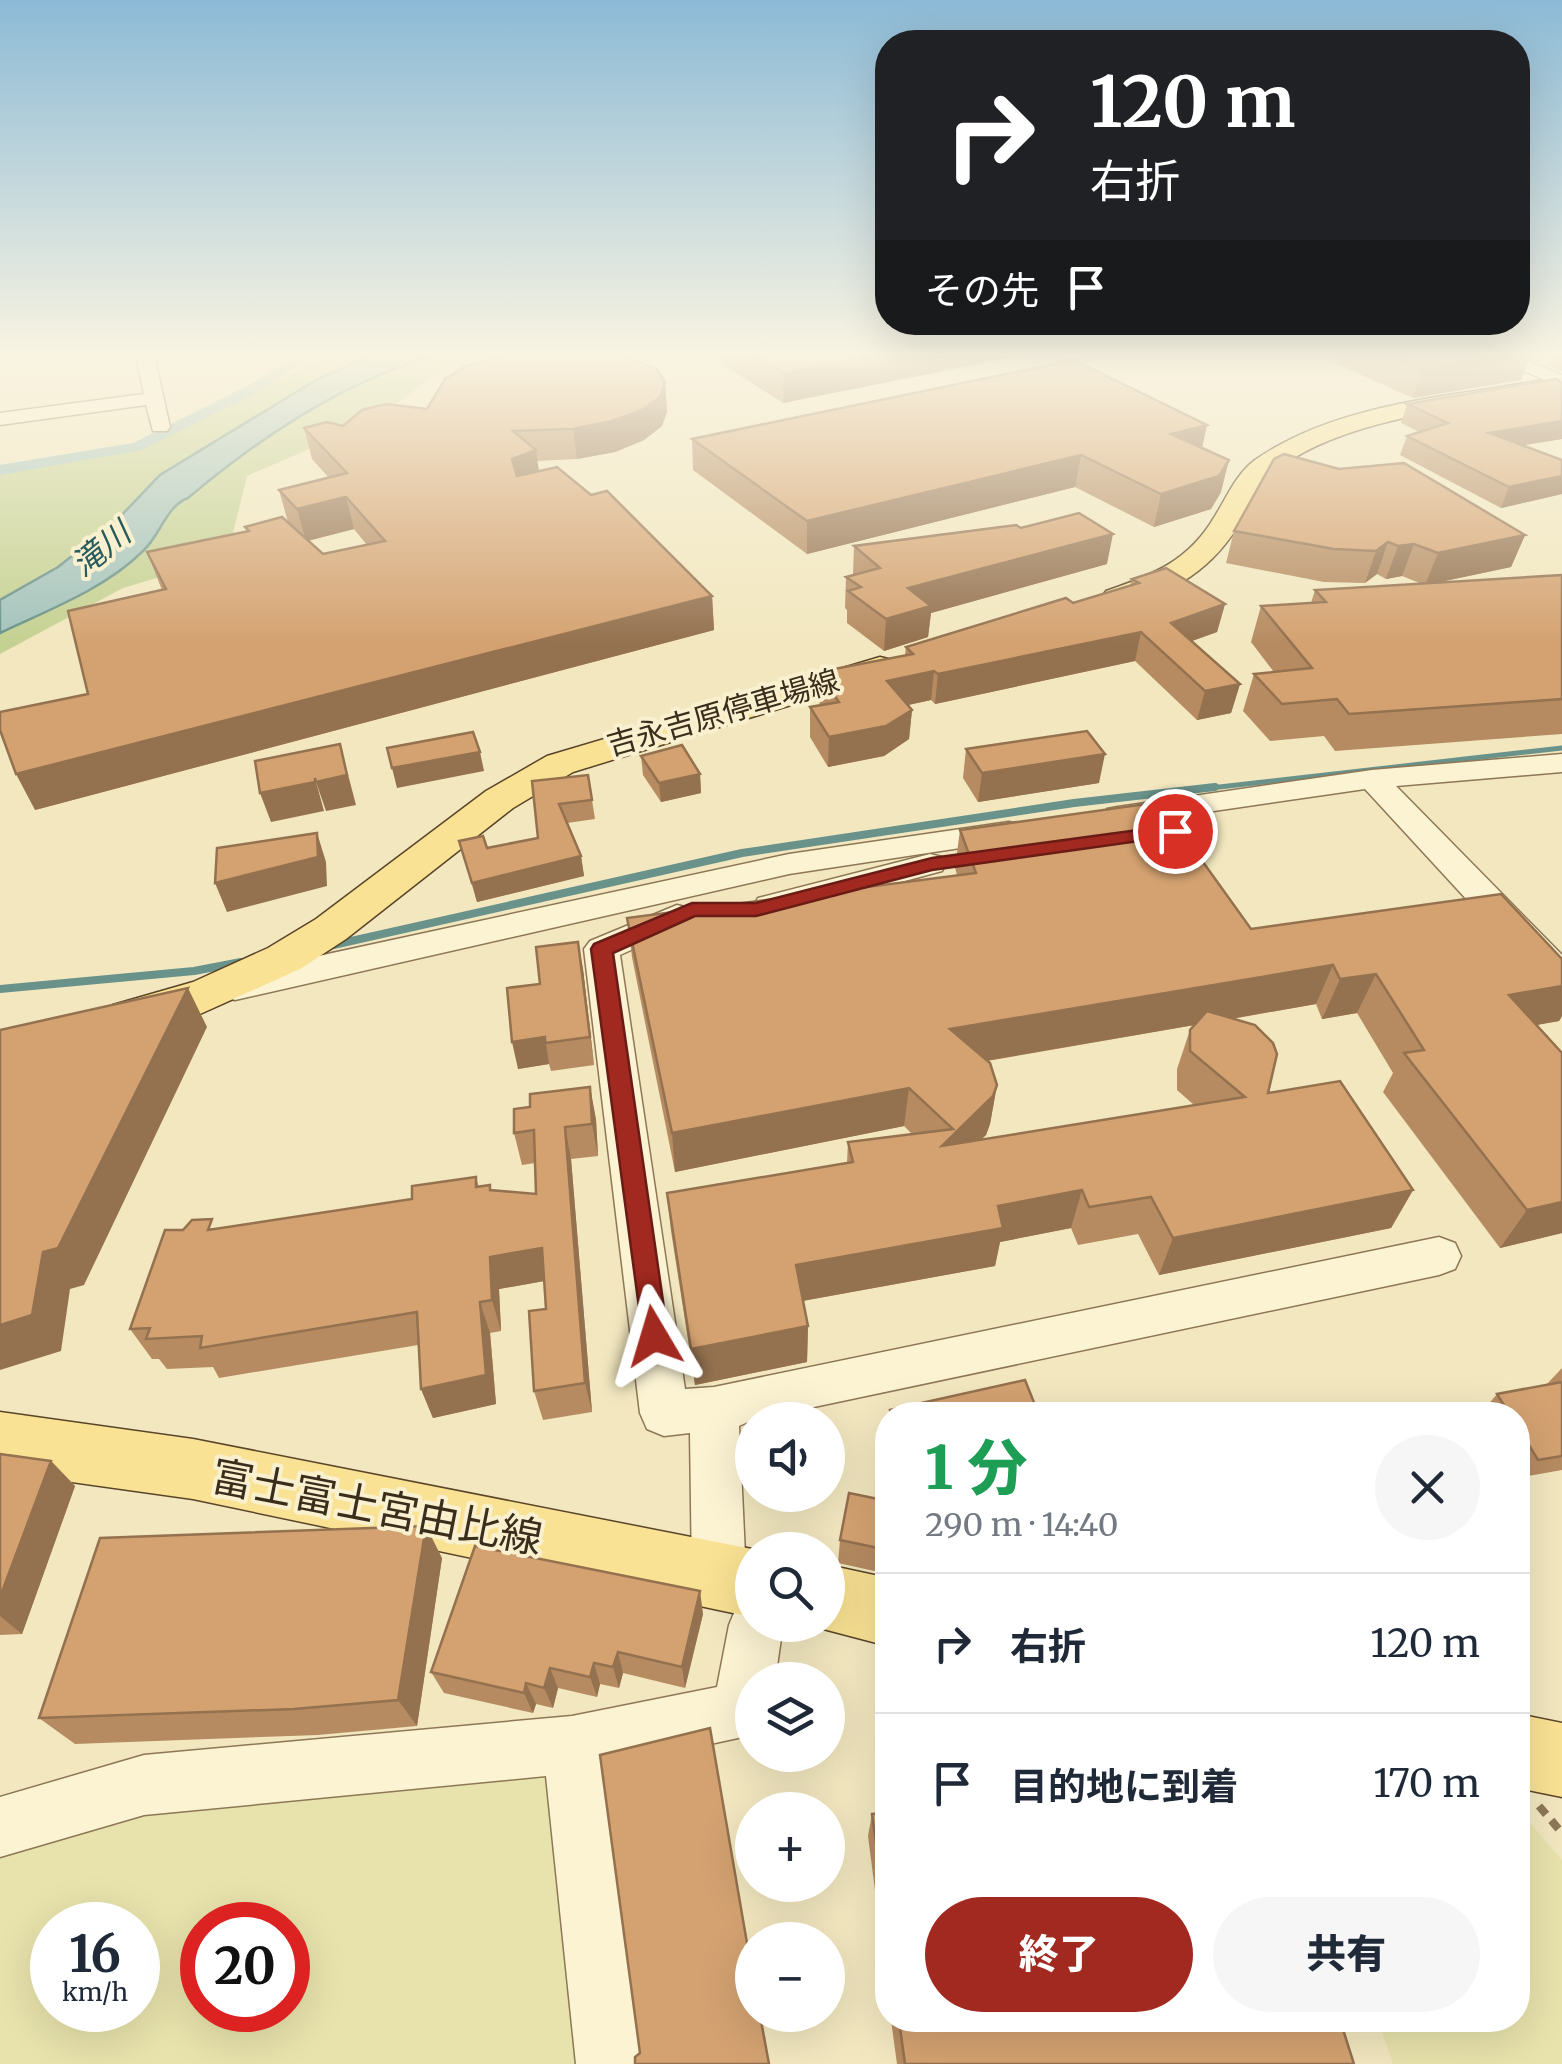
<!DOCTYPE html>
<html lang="ja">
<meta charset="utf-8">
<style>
body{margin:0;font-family:Merriweather,"Noto Sans JP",serif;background:#f6f6f7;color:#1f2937;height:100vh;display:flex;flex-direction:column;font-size:38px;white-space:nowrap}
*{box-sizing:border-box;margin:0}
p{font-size:32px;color:#747a83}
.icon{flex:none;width:55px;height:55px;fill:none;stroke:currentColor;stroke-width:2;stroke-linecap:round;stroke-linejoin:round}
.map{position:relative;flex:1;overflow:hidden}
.details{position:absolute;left:875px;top:1402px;width:655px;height:630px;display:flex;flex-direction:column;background:#fff;border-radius:40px;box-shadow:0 10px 40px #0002}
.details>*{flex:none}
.guide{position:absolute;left:875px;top:30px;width:655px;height:305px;border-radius:40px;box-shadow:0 10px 40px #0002;background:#202124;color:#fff;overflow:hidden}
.buttons{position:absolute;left:735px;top:1402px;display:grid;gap:20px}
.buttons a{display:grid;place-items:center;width:110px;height:110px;border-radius:50%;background:#fff;box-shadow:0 10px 40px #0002;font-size:50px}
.speed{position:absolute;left:30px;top:1902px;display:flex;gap:20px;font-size:50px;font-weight:700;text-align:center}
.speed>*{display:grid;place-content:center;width:130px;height:130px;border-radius:50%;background:#fff;box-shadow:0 10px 40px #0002;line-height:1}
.speed small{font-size:25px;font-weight:400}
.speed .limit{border:15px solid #d22;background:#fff;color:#111}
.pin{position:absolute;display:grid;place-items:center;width:85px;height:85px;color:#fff;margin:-42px;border:5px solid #fff;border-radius:50%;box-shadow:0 2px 10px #0007}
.me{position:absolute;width:110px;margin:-55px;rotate:353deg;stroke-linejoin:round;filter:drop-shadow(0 0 8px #0008)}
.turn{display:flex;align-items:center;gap:35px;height:210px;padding:0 50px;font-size:45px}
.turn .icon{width:130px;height:130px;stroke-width:2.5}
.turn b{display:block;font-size:70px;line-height:85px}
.then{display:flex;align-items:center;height:95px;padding:0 50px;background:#0003;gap:20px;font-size:38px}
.round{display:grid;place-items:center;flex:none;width:105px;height:105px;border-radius:52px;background:#f6f6f7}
.overview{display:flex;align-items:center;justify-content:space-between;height:170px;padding:0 50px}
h1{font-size:60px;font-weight:800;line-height:75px;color:#1e9e55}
.button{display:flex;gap:20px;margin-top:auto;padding:20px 50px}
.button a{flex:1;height:115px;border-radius:60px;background:#a12920;color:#fff;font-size:40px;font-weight:800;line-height:115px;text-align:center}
.button a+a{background:#f6f6f7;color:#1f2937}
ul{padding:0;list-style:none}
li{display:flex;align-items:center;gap:30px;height:140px;padding:0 50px;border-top:2px solid #e0e1e3}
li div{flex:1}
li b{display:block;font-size:38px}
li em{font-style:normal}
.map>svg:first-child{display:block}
.farmland{fill:#e8e3ac;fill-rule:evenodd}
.green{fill:#c5d192}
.water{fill:#a3c3bc;stroke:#69928b;stroke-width:2.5}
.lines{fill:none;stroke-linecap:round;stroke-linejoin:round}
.stream-far1{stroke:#69928b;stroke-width:5}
.stream{stroke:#69928b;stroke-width:8}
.canal{fill:#a3c3bc;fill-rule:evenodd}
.minor-casing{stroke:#8d7756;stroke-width:3}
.major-casing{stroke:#5a442a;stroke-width:3}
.path{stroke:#8d7756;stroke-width:8;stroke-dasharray:11 8;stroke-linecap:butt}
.minor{fill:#fcf3d3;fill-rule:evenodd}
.major{fill:#f9e293;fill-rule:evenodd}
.wall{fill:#b68b61;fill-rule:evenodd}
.shaded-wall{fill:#94714f}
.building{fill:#d4a271;stroke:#94714f;stroke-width:2.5}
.route{fill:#a12920;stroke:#691b15;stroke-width:2.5}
.labels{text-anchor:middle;stroke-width:8;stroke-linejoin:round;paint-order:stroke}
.far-street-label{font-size:30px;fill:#3b2d1c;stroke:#f9f0d0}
.far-water-label{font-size:32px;font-style:italic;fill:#295b5c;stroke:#f9f0d0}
.near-street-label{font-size:42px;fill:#3b2d1c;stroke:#f9f0d0}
</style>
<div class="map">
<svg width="1562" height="2064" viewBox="0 0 1562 2064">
<rect width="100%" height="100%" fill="#f2e7bf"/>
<g class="farmland">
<path d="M572 1767 603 2064H0V1852L122 1814ZM52 1925H138V2010H52ZM202 1925H288V2010H202Z"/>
<polygon points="1518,1809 1562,1860 1562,2064 1393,2064 1378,2020 1518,2020"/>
</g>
<polygon class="green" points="333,355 482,355 456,361 369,423 247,476 227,557 123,588 0,654 0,474 117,451"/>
<path class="water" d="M371 355H435C345 381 259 438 188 498 166 506 160 536 143 551 105 589 48 610 0 633V600L58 567 115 522 160 475 316 380Z"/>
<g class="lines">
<polyline class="stream-far1" points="1193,790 1562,748"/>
<g class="stream">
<polyline points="329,946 742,853 1074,803 1215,787"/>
<polyline points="0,989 194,971 241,962"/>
</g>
<polygon class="canal" points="297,355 313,355 263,389 142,450 0,475 0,465 133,443 253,383"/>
<g class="minor-casing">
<g id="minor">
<polygon points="136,355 154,355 170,427 167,431 153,431 146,405 0,425 0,413 144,394"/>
<polygon points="1489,355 1514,355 1562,375 1562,388"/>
<polygon points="1562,754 1562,772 1396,786 1562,955 1562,979 1537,976 1365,789 1118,825 1107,823 1102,816 1107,809 1118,807 1372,770"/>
<polygon points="1009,822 1020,825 1025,832 1020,839 789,874 235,1000 222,996 217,987 222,978 235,974 789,854"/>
<polygon points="930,854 942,857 946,864 942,871 770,917 758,914 753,906 758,898"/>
<polygon points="677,905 689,908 694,916 689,924 620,955 685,1389 714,1387 1439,1237 1455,1243 1461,1256 1455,1269 1439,1275 752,1420 739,1426 746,1576 738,1595 719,1603 700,1595 692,1576 690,1433 664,1436 647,1429 640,1413 584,949 590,941"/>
<polygon points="752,1599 752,1625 783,1625 775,1680 752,1680 752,1735 604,1767 644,2064 576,2064 546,1776 144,1815 0,1857 0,1797 144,1755 572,1716 717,1687 729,1625 737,1606"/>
</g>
</g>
<g class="major-casing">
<g id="major">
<path d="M1562 377V391C1471 409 1345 414 1271 474 1257 485 1251 503 1243 518 1213 570 1174 593 1117 607L1106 605 1101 598 1106 591C1153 575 1189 561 1215 516 1227 497 1236 474 1255 460 1341 400 1461 396 1562 377Z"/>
<polygon points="880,657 892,660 897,667 892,674 573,772 513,808 346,939 300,969 200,1014 130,1034 113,1029 107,1017 113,1005 193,982 268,948 316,919 486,791 547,756"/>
<polygon points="0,1412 193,1439 752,1549 752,1617 193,1499 0,1472"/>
<polygon points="828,1565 888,1578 888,1646 808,1625 828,1625"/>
<polygon points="1518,1714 1562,1723 1562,1797 1518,1788"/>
</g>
</g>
<polyline class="path" points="1539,1806 1562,1833"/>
<use href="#minor" class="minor"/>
<use href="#major" class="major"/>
</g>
<g class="wall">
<polygon points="708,355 1023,355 783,403"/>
<polygon points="1334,355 1531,355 1521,380 1413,398 1332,362"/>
<polygon points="1552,355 1562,355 1562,371 1548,365"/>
<path d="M665 382 667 412 662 426 644 440 615 452 577 459 537 461 539 471 712 596 714 630 35 810 88 694 162 590 147 552 247 532 245 527 288 522 279 490 329 478 312 459 304 428 343 426 427 409ZM354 529 367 545 323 554 308 541Z"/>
<polygon points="1562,383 1562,439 1523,445 1562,460 1562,494 1501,508 1400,455 1407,436 1419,432 1401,423 1407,404"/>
<polygon points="1207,425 1202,448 1221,492 1211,509 1154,527 1075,487 807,554 693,470 692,439"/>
<polygon points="1021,528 1107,564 931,613 928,637 884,651 847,623 847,610 845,608 846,577 853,575 854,546"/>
<polygon points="1234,531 1525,535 1511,567 1436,583 1562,575 1562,734 1335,751 1324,736 1270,741 1243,711 1254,674 1274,672 1251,642 1261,606 1311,603 1315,590 1422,584 1402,576 1386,579 1377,574 1365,583 1324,582 1226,563"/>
<polygon points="1132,579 1225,604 1217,632 1192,641 1240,684 1231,713 1197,720 1135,661 935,704 931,700 908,705 912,710 909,739 884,756 828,767 810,737 810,707 821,706 818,701 818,672 905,655 906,647 1073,603 1130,586"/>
<polygon points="966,749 1099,783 978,802 963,778"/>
<polygon points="641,756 700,774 701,793 661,802 643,775"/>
<polygon points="588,775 595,819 567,823 581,856 584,876 477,902 459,841 487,848 538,838 532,781"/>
<path d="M960 830 1251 929 1562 959V1016L1559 1021 1536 1025 1562 1233 1500 1248 1383 1092 1393 1073 1357 1013 1322 1019 1316 1004 1232 1019 1268 1093 1413 1190 1391 1228 1159 1275 1138 1234 1078 1245 1071 1228 1000 1242 995 1266 803 1301 808 1326 807 1362 695 1385 671 1231 667 1193 847 1163 848 1142 912 1134 904 1126 675 1172 632 957 627 918 957 875 955 868ZM1195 1025 1190 1030 1177 1069V1090L1194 1105 981 1139 986 1135 990 1124 997 1085 987 1061Z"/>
<polygon points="583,969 594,1065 551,1071 549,1064 518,1069 540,984"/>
<polygon points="590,1087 596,1120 598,1156 571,1159 592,1412 543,1420 534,1391 546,1309 544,1281 499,1289 501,1331 490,1333 496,1404 433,1418 421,1389 418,1345 219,1378 213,1367 167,1369 159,1359 152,1359 130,1329 183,1230 217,1228 412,1199 476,1177 479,1187 490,1185 491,1190 536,1194 535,1163 522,1165 514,1133 530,1107"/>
<polygon points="1562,1368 1562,1470 1522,1477 1518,1470 1518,1415 1484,1415 1482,1412 1497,1394 1546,1385"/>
<polygon points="0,1454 51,1461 75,1486 22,1634 0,1635"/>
<polygon points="888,1501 888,1574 838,1563 840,1540"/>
<polygon points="442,1558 417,1726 318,1735 75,1744 39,1718"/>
<polygon points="703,1614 685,1688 623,1673 619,1688 600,1684 597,1697 558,1688 553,1708 536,1704 533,1713 444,1693 431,1672"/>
<polygon points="888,1812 888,1991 868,1836 872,1814"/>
<polygon points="891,2020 1340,2020 1354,2064 897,2064"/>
</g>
<g class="shaded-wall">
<polygon points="876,355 1023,355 783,403 784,373"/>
<polygon points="1510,355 1531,355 1521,380 1413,398 1423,369"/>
<polygon points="665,382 667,412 662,426 644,440 615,452 577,459 573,429"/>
<polygon points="1562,421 1562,439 1482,452 1489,433"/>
<polygon points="1207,425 1200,456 1171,434"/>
<polygon points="536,450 540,481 516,490 512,459"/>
<polygon points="1081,455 1075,487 807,554 807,521"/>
<polygon points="1229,460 1221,492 1211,509 1154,527 1161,494"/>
<polygon points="1562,476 1562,494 1501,508 1509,487"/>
<polygon points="346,497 354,529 306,541 297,509"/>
<polygon points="1113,534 1107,564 931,613 928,637 884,651 886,619 908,588"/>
<polygon points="1525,535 1511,567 1425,585 1438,553"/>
<polygon points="1388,542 1377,574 1365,583 1376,551"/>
<polygon points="1414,544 1402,576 1386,579 1398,546"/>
<polygon points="712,596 714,630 35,810 16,774"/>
<polygon points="1225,604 1217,632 1164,651 1171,623"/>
<polygon points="1141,632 1135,661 935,704 938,674"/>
<polygon points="934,671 931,700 885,710 887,681"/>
<polygon points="1240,684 1231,713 1197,720 1205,691"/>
<polygon points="912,710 909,739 884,756 828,767 829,737"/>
<polygon points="340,744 356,805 326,811 316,782"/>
<polygon points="480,752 484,771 397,788 392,768"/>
<polygon points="1105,754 1099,783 978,802 982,773"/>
<polygon points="700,774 701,793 661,802 659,783"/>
<polygon points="315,778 324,811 271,822 260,793"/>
<polygon points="317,833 326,862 327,886 227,912 215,883"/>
<polygon points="581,856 584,876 477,902 472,883"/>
<polygon points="578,942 583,969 594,1065 590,1037"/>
<polygon points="1333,965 1316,1004 944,1068 950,1029"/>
<polygon points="1376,974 1357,1013 1322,1019 1340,979"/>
<polygon points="1562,986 1562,1016 1559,1021 1486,1034 1509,995"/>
<polygon points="188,988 207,1027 84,1285 70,1289 61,1351 0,1370 0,1325 43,1252"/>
<polygon points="545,1037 549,1064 518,1069 512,1042"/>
<polygon points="997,1085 990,1124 986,1135 936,1184 942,1146"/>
<polygon points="590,1087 596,1120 598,1156 592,1124"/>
<polygon points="909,1088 904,1126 675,1172 672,1133"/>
<polygon points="565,1127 571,1159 592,1412 585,1383"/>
<polygon points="1082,1190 1071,1228 1000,1242 995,1266 796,1302 796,1265 998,1206"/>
<polygon points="1413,1190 1391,1228 1159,1275 1173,1238"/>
<polygon points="1562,1202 1562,1233 1500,1248 1527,1210"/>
<polygon points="542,1248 550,1280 499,1289 501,1331 492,1300 490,1257"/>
<polygon points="480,1302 490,1333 496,1404 433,1418 421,1389"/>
<polygon points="808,1326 807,1362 695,1385 691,1349"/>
<polygon points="51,1461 75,1486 22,1634 0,1616 0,1597"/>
<polygon points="426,1526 442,1558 417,1726 398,1700"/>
<polygon points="700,1591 703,1614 685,1688 682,1667"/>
<polygon points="618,1652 623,1673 619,1688 613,1667"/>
<polygon points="594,1663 600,1684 597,1697 590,1677"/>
<polygon points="550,1668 558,1688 553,1708 544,1688"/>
<polygon points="526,1683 536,1704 533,1713 524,1693"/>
</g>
<g class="building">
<polygon points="507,355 621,355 657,369 665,382 660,397 642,410 612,421 573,429 513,431 536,450 512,459 517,476 557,467 591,495 607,491 712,596 16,774 0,730 0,712 88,694 68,611 166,589 147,552 249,531 245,527 282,517 323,554 385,541 346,497 297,509 279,490 347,473 304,428 327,422 343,426 362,410 386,404 427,409 445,379 466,366"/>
<polygon points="754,355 876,355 784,373"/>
<polygon points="1390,355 1510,355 1423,369"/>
<polygon points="1074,360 1207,425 1171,434 1229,460 1219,476 1161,494 1081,455 807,521 692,439"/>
<polygon points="1556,379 1562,383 1562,421 1489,433 1562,460 1562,476 1509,487 1407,436 1448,423 1407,404"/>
<polygon points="1284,454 1339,469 1404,463 1525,535 1438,553 1414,544 1398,546 1388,542 1376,551 1334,549 1234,531 1274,459"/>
<polygon points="1079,513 1113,534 908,588 931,606 886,619 848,591 861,587 846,577 880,568 854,546 1016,525 1021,528"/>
<polygon points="1166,568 1225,604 1171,623 1240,684 1205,691 1141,632 938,674 934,671 887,681 912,710 886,726 829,737 810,707 839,702 818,672 913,654 906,647 1066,598 1073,603 1139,583 1132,579"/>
<polygon points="1562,575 1562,699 1349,714 1337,699 1282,704 1254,674 1312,668 1261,606 1326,602 1315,590"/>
<polygon points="1087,731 1105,754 982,773 966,749"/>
<polygon points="473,732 480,752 392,768 387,748"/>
<polygon points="340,744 347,775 316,782 315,778 315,782 260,793 255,761"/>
<polygon points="682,745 700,774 659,783 641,756"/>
<polygon points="588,775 592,800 559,804 581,856 472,883 459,841 483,836 487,848 538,838 532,781"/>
<polygon points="1160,802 1251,929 1501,894 1562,959 1562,986 1509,995 1562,1053 1562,1202 1527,1210 1404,1053 1424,1050 1376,974 1340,979 1333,965 950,1029 990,1063 997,1085 993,1096 942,1146 1245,1097 1190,1051 1190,1030 1207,1011 1255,1025 1273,1043 1277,1054 1268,1093 1340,1081 1413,1190 1173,1238 1151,1197 1089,1207 1082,1190 998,1206 1003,1228 796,1265 808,1326 691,1349 667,1193 853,1162 848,1142 953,1129 909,1088 672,1133 627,918 976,873 960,830"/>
<polygon points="317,833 318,857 215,883 217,848"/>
<polygon points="578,942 590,1037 545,1043 545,1037 512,1042 507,988 540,984 536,947"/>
<polygon points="188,988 58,1248 43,1252 32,1315 0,1325 0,1030"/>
<polygon points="590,1087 592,1124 565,1127 585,1383 534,1391 529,1311 546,1309 542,1248 490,1257 492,1300 480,1302 486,1375 421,1389 417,1312 200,1348 202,1336 146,1339 150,1328 130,1329 165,1230 183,1230 192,1220 212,1219 208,1230 412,1199 412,1186 476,1177 476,1187 490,1185 490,1190 536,1194 534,1130 514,1133 514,1109 530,1107 530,1094"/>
<polygon points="1025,1380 1039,1415 891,1415 890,1410"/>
<polygon points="1562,1382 1562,1456 1538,1460 1518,1427 1518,1415 1510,1415 1497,1394"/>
<polygon points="0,1454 51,1461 0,1597"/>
<polygon points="849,1493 888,1501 888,1550 840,1540"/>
<polygon points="426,1526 398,1700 294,1709 39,1718 100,1538"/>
<polygon points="475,1546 700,1591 682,1667 618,1652 613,1667 594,1663 590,1677 550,1668 544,1688 526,1683 524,1693 431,1672"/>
<polygon points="710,1728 752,1972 752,2015 760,2015 769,2064 635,2064 635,2057 640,2053 600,1755"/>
<polygon points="888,1812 888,1930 872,1814"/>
<polygon points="899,2020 1340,2020 1354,2064 905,2064"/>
</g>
<linearGradient id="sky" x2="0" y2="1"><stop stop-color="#8cbad6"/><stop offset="0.55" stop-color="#f9f4e2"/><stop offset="1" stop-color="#f9f4e2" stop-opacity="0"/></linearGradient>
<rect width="1562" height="644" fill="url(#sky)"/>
<polygon class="route" points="1175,825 1182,827 1182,835 932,870 756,916 695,916 613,953 668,1336 663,1345 654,1348 644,1345 591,949 594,944 692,903 756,903 932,858"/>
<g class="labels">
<g class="far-street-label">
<text transform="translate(723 713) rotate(-16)" y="10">吉永吉原停車場線</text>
</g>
<g class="far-water-label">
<text transform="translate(101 549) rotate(-39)" y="11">滝川</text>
</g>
<g class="near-street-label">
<text transform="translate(377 1507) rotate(11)" y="15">富士富士宮由比線</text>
</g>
</g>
</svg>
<div class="buttons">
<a><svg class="icon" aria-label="sound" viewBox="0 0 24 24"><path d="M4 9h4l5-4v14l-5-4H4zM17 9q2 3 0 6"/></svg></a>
<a><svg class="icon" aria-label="search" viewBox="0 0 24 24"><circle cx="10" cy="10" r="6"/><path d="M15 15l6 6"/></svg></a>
<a><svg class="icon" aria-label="layers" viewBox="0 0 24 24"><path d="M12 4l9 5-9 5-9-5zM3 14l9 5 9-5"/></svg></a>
<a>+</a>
<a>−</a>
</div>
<div class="speed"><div>16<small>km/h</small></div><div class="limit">20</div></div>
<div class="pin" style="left:1175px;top:831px;background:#d93025"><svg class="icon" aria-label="arrive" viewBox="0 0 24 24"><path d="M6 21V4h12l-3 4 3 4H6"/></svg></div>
<svg class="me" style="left:654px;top:1336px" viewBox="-20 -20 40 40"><path d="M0-17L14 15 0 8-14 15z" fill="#a12920" stroke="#fff" stroke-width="4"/></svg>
<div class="guide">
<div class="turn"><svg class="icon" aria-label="right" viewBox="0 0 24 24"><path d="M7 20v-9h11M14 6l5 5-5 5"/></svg><div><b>120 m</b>右折</div></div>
<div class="then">その先<svg class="icon" aria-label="arrive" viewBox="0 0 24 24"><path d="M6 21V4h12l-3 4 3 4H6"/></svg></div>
</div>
<section class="details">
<div class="overview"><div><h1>1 分</h1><p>290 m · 14:40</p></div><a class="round"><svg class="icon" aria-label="close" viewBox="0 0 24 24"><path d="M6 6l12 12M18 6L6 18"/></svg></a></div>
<ul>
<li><svg class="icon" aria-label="right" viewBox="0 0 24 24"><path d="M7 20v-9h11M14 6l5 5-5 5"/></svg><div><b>右折</b></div><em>120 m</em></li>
<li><svg class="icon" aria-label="arrive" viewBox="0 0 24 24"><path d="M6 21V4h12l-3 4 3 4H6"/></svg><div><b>目的地に到着</b></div><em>170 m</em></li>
</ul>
<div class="button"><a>終了</a><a>共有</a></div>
</section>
</div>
